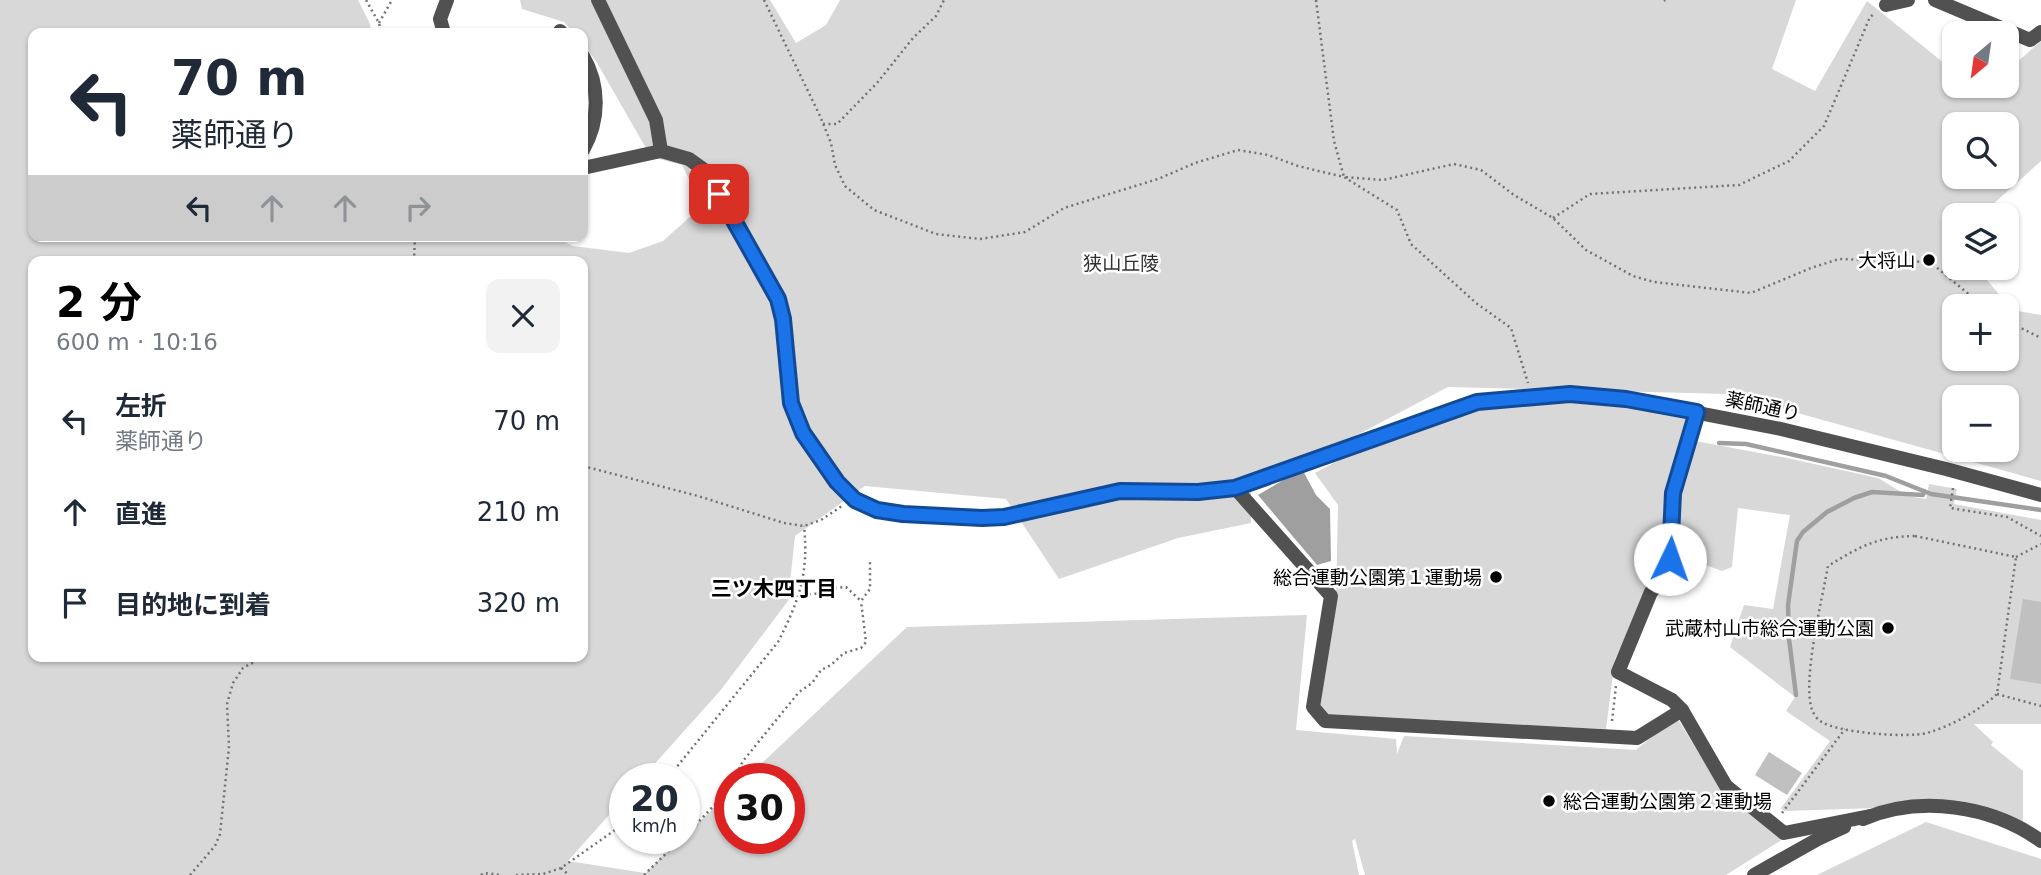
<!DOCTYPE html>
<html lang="ja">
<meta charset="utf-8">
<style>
body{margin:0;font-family:"DejaVu Sans","Noto Sans JP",sans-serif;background:#f2f2f3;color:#1f2937;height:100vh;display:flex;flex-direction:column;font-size:26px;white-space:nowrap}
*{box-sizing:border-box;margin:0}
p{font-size:23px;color:#747a83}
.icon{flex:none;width:38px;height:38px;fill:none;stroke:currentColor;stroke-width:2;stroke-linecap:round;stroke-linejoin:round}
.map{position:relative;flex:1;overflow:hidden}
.drawer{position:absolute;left:28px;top:256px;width:560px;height:406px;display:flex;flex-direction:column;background:#fff;border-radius:14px;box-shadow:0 2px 5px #0004}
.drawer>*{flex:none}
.guide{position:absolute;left:28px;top:28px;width:560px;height:214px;border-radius:14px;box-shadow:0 2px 5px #0004;background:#fff;color:#1f2937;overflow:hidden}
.needle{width:46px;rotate:209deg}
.controls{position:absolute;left:1942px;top:21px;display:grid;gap:14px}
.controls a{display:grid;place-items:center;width:77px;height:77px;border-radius:14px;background:#fff;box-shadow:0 2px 5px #0004;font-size:35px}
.speed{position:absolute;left:609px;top:763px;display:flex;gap:14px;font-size:35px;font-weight:700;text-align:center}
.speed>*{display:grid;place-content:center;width:91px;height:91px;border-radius:50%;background:#fff;box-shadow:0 2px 5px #0004;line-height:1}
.speed small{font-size:18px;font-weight:400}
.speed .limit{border:10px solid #d22;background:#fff;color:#111}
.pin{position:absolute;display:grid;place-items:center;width:60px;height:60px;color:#fff;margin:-30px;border-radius:14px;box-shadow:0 4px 10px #0006}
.me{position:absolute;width:77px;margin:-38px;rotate:3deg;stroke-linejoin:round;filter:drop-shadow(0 0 5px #0008)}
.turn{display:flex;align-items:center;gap:24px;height:147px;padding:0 28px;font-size:32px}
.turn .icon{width:91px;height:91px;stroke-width:2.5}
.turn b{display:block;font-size:49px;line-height:60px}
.lanes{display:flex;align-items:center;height:66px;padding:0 28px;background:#0003;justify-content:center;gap:35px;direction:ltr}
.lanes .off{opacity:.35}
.round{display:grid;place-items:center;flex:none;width:74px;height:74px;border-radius:14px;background:#f2f2f3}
.overview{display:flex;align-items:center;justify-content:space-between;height:119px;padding:0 28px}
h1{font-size:42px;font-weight:700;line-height:52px;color:#000}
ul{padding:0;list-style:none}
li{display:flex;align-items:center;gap:21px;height:91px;padding:0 28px}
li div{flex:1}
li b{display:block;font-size:26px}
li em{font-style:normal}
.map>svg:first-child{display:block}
.green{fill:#d8d8d8;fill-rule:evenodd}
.water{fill:#9f9f9f}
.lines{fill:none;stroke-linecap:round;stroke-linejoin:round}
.stream{stroke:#9f9f9f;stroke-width:4.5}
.building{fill:#c0c0c0}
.path{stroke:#737373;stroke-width:2.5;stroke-dasharray:2 3.5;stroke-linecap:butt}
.minor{stroke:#515151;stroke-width:14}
.route-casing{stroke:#114b97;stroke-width:18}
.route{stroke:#1a73e8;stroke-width:12}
.poi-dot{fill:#000;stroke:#fff;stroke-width:2.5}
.labels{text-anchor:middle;stroke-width:5;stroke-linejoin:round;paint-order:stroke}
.poi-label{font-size:19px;fill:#000;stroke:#fff;text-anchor:end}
.park-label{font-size:19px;fill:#2f2f2f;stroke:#fff}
.street-label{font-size:19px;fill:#000;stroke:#fff}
.neighbourhood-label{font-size:21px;font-weight:bold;fill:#000;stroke:#fff}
</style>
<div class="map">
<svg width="2041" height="875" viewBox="0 0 2041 875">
<rect width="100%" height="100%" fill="#fff"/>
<g class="green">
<path d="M0 0H358L370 24 371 33H33V236H552L573 246 629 253 663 241 702 206 682 165 651 157 596 61 583 44V33H574L564 22 522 9 520 0H770L796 43 826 25 840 0H1796L1772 69 1815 91 1867 1 1955 72V86H1972L1982 94 1991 86H2007V71L2041 41V161L1981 215H1955V268H1977L2012 310 2041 315V481L1730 394 1448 387 1251 491V523L1178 538 1059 579 1006 499 865 486 795 536 788 601 720 691 641 779H625V797L568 861 645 873 682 838H684V836L730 793V838H789V779H745L907 627 1307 615 1296 730 1396 739 1397 754 1404 736 1636 750 1676 716 1722 791 1783 839 1726 875H1365L1355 839 1352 841 1359 875H0ZM1955 124H2007V177H1955ZM33 261H583V656H33ZM1955 306H2007V359H1955ZM1955 397H2007V450H1955Z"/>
<polygon points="1561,395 1696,406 1666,557 1615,659 1606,729 1327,716 1318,705 1336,598 1338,505 1315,473 1388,434 1475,410"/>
<polygon points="1695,441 1787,458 1878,478 1908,496 1926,499 1929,484 1957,489 1954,504 2041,520 2041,724 1974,724 1993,742 1991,745 2023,771 2023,822 1956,800 1907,801 1878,808 1784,811 1781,808 1830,741 1786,711 1795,697 1730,647 1744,605 1773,609 1790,515 1738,508 1732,567 1722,571 1681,556 1680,494"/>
<polygon points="1926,822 2041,859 2041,875 1817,875"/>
</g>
<polygon class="water" points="1302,469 1316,495 1330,509 1331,561 1317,565 1258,495"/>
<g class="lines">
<g class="stream">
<polyline points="1719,443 1746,444 1886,476 1931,494 2041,510"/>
<polyline points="1796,695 1789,639 1788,605 1797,541 1803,532 1827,512 1854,498 1872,492 1923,495 1924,491"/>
</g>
</g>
<g class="building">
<polygon points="2023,599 2041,602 2041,684 2010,679"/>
<polygon points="1769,752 1802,773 1787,795 1755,775"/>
</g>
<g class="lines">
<g class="path">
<polyline points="366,0 379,23 381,33"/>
<polyline points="764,0 820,116 831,143 835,165 845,186 874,210 936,234 980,239 1025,232 1064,208 1158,179 1195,163 1238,150 1268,155 1298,166 1344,177 1397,210 1411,244 1476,303 1511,328 1528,383"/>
<polyline points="1316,0 1334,141 1344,177 1383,180 1454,164 1481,170 1514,195 1553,218 1586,250 1633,276 1654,282 1751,293 1811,268 1839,259 1930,262 1983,306"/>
<polyline points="1664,1 1665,0"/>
<polyline points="379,23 392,0"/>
<polyline points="823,124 837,124 877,83 913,38 936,16 944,0"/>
<polyline points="1553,218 1590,194 1739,185 1789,161 1824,126 1870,17 1875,13"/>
<polyline points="414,261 415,236"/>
<polyline points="2007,321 2041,338"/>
<polyline points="583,466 698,496 784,523 804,526 821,520 842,506"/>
<polyline points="1953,488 1950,508 2007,517 2041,536"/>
<path d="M1915 536 2016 557 1997 694C1979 711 1951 726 1927 733 1907 738 1839 733 1822 722 1817 720 1814 714 1812 710 1802 680 1822 600 1828 566 1861 546 1876 537 1915 536Z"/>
<polyline points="2016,557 2041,544"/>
<polyline points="798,595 827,593 834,588 846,587 861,601 870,589 870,562"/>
<polyline points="1997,694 2041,706"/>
<polyline points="1612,721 1616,686"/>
<path d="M667 779 778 642C799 601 809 573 804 526"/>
<polyline points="734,779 743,761 799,692 812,683 821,670 831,665 844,653 861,648 866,642 861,601"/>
<polyline points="1782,813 1845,729"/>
<polyline points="684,837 722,797 730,786"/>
<polyline points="561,868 569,875"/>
<polyline points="190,875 215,846 220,834 229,747 227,704 233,683 243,668 265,656"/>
<polyline points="481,875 484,873 502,875"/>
<polyline points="516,875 543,874 561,868 625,823"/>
<polyline points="644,875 682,838"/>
</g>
<g class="minor">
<polyline points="598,0 656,120 661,151 689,159 707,172 777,299 783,319 791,403 803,433 837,483 855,500 877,510 903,514 982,518 1004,517 1120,491 1198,492 1235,488 1477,402 1570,394 1626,399 1781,429 1946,469 2041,495"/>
<polyline points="1935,0 2030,40 2041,32"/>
<polyline points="1886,5 1908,0"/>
<polyline points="560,31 562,33"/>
<polyline points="444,33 440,19 447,0"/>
<path d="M583 56C600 85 600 120 583 150"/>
<polyline points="583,168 661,151"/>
<polyline points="1697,412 1673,493 1670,559 1662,581 1651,592 1618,672 1672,700 1682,710 1726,786 1784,833 1870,816"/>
<polyline points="1235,488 1331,596 1313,707 1325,721 1637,738 1682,710"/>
<path d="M1863 819C1920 795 1991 805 2041 841"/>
<polyline points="1754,875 1818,839 1844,827"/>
</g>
</g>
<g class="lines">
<g class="route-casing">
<polyline id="route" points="719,194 778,299 783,319 791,403 803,433 837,482 855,500 877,510 903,514 982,518 1004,517 1120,491 1198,492 1235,488 1477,402 1570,394 1626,399 1697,412 1673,493 1670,559"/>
</g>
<use href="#route" class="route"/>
</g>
<g class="poi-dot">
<circle cx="1929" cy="260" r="7"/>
<circle cx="1496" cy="577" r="7"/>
<circle cx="1888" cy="628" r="7"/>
<circle cx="1549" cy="801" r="7"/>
</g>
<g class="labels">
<g class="poi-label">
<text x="1915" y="267">大将山</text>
<text x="1482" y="584">総合運動公園第１運動場</text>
<text x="1874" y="635">武蔵村山市総合運動公園</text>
<text x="1563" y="808" text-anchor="start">総合運動公園第２運動場</text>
</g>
<g class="park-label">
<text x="1121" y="270">狭山丘陵</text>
</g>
<g class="street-label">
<text transform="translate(1763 406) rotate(12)" y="7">薬師通り</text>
</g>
<g class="neighbourhood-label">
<text x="774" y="596">三ツ木四丁目</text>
</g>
</g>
</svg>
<div class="controls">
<a><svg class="needle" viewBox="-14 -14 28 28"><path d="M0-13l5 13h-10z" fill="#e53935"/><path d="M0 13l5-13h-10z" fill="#747a83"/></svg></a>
<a><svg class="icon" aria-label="search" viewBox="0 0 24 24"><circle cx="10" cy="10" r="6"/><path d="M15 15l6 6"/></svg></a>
<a><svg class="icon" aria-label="layers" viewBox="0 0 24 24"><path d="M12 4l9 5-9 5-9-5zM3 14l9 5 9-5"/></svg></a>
<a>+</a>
<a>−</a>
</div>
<div class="speed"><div>20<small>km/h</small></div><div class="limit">30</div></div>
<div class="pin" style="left:719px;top:194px;background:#d93025"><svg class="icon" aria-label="arrive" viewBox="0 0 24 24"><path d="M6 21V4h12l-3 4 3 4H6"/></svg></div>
<svg class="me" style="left:1670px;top:559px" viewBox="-20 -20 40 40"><circle r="19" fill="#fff"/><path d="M0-13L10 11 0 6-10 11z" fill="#1a73e8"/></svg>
<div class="guide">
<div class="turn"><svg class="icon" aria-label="left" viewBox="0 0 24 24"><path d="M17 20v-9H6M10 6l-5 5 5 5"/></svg><div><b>70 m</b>薬師通り</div></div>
<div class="lanes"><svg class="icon" aria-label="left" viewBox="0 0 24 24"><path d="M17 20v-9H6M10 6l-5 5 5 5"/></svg><svg class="icon off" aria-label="ahead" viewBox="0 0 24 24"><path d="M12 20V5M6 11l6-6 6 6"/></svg><svg class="icon off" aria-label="ahead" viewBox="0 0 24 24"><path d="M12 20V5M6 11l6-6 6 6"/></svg><svg class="icon off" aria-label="right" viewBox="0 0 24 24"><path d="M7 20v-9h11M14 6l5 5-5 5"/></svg></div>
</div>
<section class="drawer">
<div class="overview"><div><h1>2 分</h1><p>600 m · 10:16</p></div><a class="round"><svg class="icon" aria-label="close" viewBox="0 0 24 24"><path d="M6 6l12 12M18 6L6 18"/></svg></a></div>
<ul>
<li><svg class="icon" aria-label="left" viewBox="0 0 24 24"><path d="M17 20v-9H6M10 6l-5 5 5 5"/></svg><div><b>左折</b><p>薬師通り</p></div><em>70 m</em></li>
<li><svg class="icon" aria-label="ahead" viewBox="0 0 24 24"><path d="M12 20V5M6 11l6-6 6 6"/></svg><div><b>直進</b></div><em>210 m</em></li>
<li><svg class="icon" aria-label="arrive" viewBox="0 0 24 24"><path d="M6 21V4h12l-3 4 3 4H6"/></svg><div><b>目的地に到着</b></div><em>320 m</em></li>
</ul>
</section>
</div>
